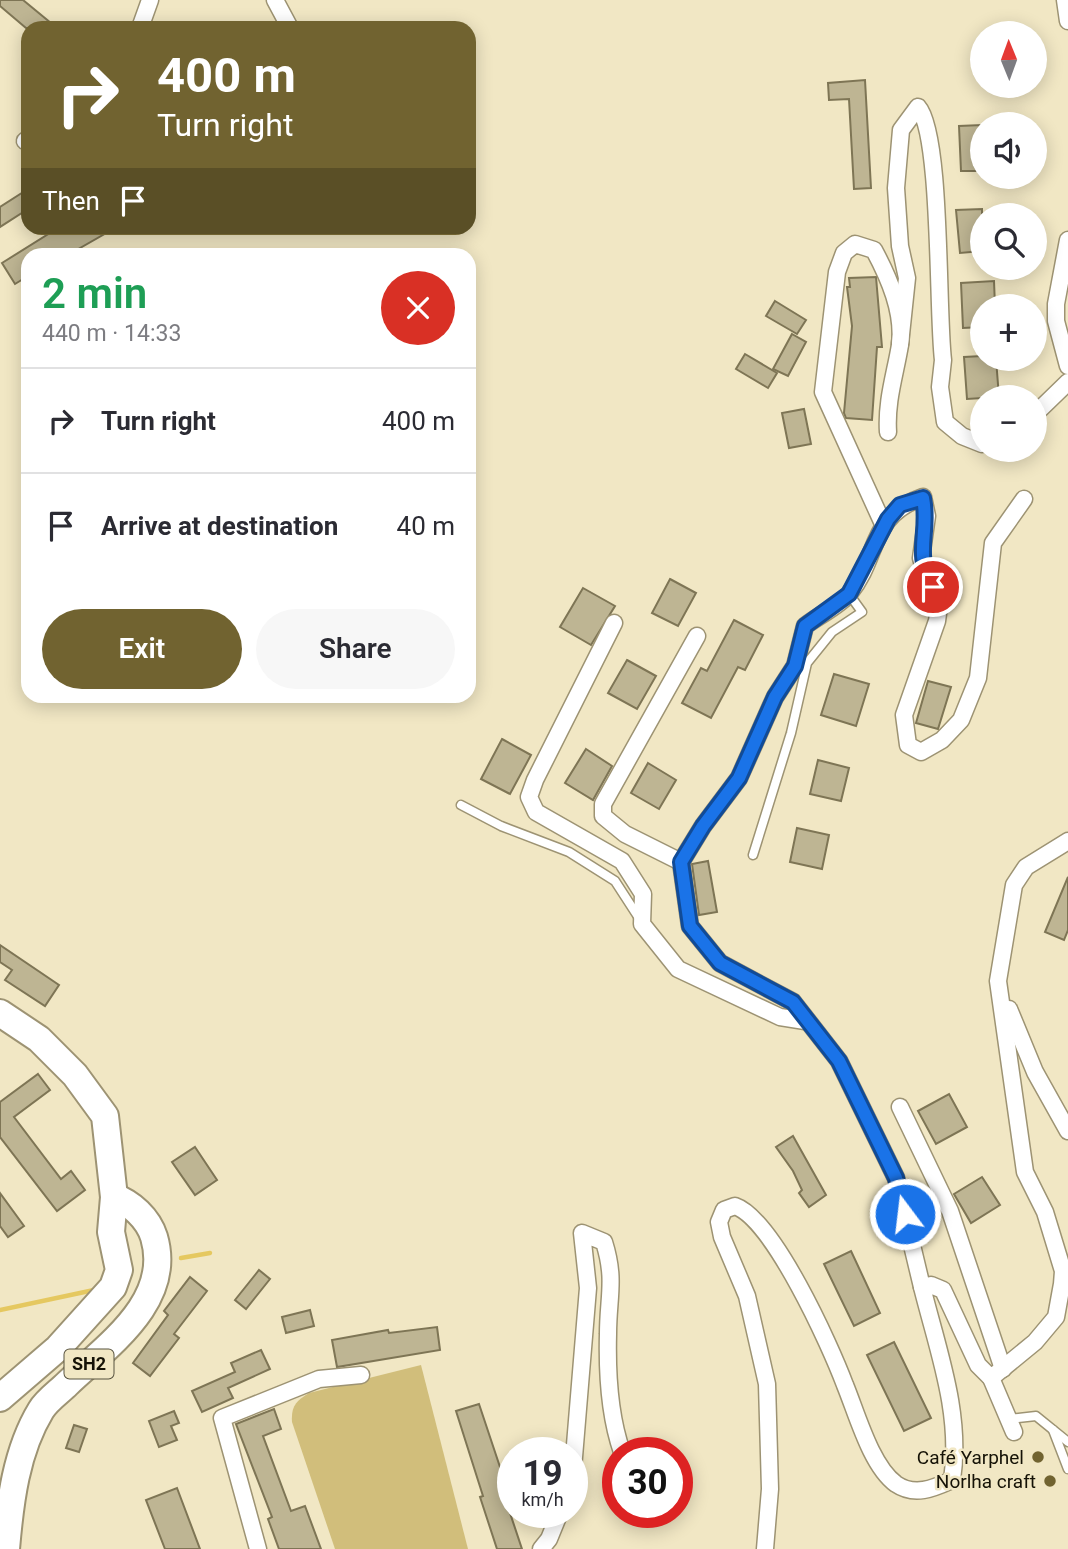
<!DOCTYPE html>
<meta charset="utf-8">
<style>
body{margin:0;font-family:Roboto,sans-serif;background:#f7f7f7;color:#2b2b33;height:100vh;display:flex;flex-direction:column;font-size:26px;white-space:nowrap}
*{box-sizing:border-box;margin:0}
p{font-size:23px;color:#7c7c81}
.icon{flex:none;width:38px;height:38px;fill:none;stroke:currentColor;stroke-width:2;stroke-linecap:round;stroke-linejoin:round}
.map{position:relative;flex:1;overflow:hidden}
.panel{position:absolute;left:21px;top:248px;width:455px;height:455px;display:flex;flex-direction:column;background:#fff;border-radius:21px;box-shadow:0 4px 18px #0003}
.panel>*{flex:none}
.top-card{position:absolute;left:21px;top:21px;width:455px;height:214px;border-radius:21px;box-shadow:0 4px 18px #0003;background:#716330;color:#fff;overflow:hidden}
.needle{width:46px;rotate:359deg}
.buttons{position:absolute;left:970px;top:21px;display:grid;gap:14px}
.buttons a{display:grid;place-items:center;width:77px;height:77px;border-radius:50%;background:#fff;box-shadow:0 4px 18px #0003;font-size:35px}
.speed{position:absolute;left:497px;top:1437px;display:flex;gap:14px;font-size:35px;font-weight:700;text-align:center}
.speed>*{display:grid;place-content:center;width:91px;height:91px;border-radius:50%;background:#fff;box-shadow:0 4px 18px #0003;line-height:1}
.speed small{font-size:18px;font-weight:400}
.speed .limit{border:10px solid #d22;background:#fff;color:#111}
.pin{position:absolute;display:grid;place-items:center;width:60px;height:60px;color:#fff;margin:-30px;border:4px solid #fff;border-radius:50%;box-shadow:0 2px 7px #0007}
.me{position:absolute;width:77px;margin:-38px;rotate:345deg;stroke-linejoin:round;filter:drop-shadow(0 0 5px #0008)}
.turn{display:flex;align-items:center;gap:24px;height:147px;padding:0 21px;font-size:32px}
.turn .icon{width:91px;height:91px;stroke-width:2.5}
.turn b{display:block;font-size:49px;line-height:60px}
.then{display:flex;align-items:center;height:66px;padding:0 21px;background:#0003;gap:14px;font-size:26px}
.round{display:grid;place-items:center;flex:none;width:74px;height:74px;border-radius:37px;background:#f7f7f7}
.headline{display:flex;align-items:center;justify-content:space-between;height:119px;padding:0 21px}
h1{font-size:42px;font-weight:600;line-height:52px;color:#1e9e55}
.button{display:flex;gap:14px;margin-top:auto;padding:14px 21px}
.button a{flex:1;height:80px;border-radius:42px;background:#716330;color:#fff;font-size:28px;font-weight:600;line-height:80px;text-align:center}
.button a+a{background:#f7f7f7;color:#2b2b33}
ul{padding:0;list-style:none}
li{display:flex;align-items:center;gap:21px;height:105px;padding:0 21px;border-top:2px solid #e1e1e2}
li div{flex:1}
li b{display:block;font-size:26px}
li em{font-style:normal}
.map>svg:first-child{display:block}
.green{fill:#d1be7b}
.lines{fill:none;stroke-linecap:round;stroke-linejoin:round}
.stream{stroke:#e5c860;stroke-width:4.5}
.building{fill:#beb593;stroke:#7e7555;stroke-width:2}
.lane-casing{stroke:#9d9373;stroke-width:11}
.street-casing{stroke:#9d9373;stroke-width:19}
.primary-casing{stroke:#9d9373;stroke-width:30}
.lane{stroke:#fff;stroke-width:8}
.street{stroke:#fff;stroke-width:16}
.primary{stroke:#fff;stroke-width:26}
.route-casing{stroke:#114b97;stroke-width:18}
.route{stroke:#1a73e8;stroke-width:12}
.poi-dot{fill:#716330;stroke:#f1e7c4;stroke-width:2.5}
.labels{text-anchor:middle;stroke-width:5;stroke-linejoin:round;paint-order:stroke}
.shield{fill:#f1e7c4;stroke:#57523f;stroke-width:2}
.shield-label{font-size:18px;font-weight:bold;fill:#151206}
.poi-label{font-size:19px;fill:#151206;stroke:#f1e7c4;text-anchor:end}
</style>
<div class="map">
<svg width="1068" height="1549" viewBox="0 0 1068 1549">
<rect width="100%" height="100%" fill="#f1e7c4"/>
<path class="green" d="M421 1365 468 1549H335L292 1422C291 1406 296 1401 309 1393Z"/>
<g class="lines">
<g class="stream">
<polyline points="181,1258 210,1253"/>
<polyline points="0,1310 94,1290"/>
</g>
</g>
<g class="building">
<polygon points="0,0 23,0 57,28 26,28 0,6"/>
<polygon points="865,80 871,188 854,189 849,99 829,100 828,83"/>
<polygon points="982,125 982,171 961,171 959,126"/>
<polygon points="28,189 28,209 0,227 0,207"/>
<polygon points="982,209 982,251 960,253 956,210"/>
<polygon points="58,228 115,228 66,256 28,256 28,276 15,284 2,263"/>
<polygon points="876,277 882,347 877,347 872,420 846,418 844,413 852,326 847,287 850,287 849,278"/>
<polygon points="994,281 995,306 982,306 982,327 963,328 961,283"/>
<polygon points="775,301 806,320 797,334 766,316"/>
<polygon points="792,334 806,342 788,376 773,369"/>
<polygon points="745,354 777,373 768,388 736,369"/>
<polygon points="982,356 982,359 996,359 999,397 967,399 964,357"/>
<polygon points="804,409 811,444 789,448 782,413"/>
<polygon points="670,579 696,593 678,626 652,613"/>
<polygon points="583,588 615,606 591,645 560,627"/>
<polygon points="734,620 763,635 745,670 738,667 711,718 682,703 701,668 707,671"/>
<polygon points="627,660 656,676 637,709 608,693"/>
<polygon points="834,674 869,684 856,726 821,715"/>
<polygon points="928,681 951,687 938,729 916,723"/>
<polygon points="502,739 531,755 510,794 481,779"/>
<polygon points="586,749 612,766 593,800 565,783"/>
<polygon points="818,760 849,768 841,801 810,794"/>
<polygon points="648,763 676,780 659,809 631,793"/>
<polygon points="797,828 829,835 822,869 790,862"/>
<polygon points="708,861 717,912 699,915 692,864"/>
<polygon points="1068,877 1068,930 1064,940 1045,932"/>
<polygon points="0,945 59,985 45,1006 5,980 12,970 0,962"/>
<polygon points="38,1074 50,1090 14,1117 61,1179 71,1171 85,1190 57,1211 0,1137 0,1102"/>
<polygon points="949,1094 967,1127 936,1144 918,1111"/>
<polygon points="793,1136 826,1195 809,1207 799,1193 802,1190 793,1171 776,1147"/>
<polygon points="195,1147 217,1180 195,1195 172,1162"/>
<polygon points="982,1177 1000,1205 971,1223 954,1194"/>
<polygon points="0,1193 24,1226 8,1237 0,1226"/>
<polygon points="851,1251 880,1313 854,1326 824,1264"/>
<polygon points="259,1270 270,1279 246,1309 235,1300"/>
<polygon points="190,1277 207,1291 174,1334 179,1338 150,1376 133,1363 168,1315 164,1311"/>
<polygon points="310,1310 314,1326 286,1333 282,1317"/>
<polygon points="437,1327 440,1350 337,1367 332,1340 388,1330 389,1333"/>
<polygon points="894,1342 931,1418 904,1431 867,1355"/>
<polygon points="261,1350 270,1369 228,1388 233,1398 202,1412 192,1391 235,1372 231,1363"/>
<polygon points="479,1404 507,1488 513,1486 513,1509 509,1510 522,1549 497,1549 480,1497 483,1496 456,1411"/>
<polygon points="274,1409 281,1429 263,1436 291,1511 305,1506 321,1549 279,1549 268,1519 272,1517 236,1424"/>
<polygon points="174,1411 179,1423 171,1426 177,1440 159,1447 149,1421"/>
<polygon points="74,1425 87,1429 79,1452 66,1448"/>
<polygon points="177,1488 200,1549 165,1549 146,1500"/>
</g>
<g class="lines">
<g class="lane-casing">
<g id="lane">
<polyline points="461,805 501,826 569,852 615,881 639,918"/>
<polyline points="753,855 791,733 807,663 832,632 862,612 849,594"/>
<polyline points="1009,1419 1036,1416 1068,1442"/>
<polyline points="1053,1430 1068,1469"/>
</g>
</g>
<g class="street-casing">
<g id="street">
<polyline points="275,0 290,28"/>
<polyline points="1065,0 1068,21"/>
<polyline points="140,28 150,0"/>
<polyline points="25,141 28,139"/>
<polyline points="1068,240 1056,304 1056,321 1068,366"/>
<path d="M900 344 907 278 900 246 896 188 901 130 918 107C942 134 937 312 943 360L940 387 945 422 962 436 982 444"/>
<polyline points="1034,415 1068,382"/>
<path d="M884 526 823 392 837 272 844 253 855 244 874 250C889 278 904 312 900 345 895 375 886 401 888 432"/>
<polyline points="614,623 535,780 529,797 536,812 622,861 643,894 642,924 678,969 780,1017 805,1021"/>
<polyline points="681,862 625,834 603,816 603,804 697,636"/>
<polyline points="1009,1009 1035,1072 1068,1131"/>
<polyline points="900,1107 950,1211 1003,1369"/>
<path d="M922 1287 896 1178 839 1061 793 1002 720 963 690 926 681 862 703 826 739 778 775 697 795 666 805 626C818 616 839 606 849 594 880 556 868 516 923 497L927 516 921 558 926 575 940 599 937 621 904 715 908 745 921 752 942 740 961 720 978 678 993 543 1024 499"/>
<polyline points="991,1378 1014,1432"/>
<path d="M572 1481 588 1288 582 1233 604 1242C616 1280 608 1297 608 1334 607 1373 609 1415 622 1452"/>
<polyline points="258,1549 222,1418 319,1379 361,1375"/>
<polyline points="541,1549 549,1539 560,1512"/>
<path d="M765 1549 770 1489 767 1384 747 1296 722 1237 719 1222 724 1210 735 1206C773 1219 830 1345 845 1385 857 1414 871 1466 896 1484 915 1497 934 1488 952 1480 962 1414 938 1351 922 1287L931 1285 943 1290 978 1365 991 1378 1035 1342 1056 1317 1062 1284 1063 1271 1045 1212 1025 1172 998 981 1014 885 1026 867 1068 841"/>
</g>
</g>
<g class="primary-casing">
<g id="primary">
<polyline points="0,1013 39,1039 75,1075 105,1116 114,1197 111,1232 119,1270 113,1287 58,1348 0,1398"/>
<path d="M6 1549C10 1502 16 1451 41 1410 47 1400 59 1392 67 1384 108 1345 173 1301 154 1237 148 1218 131 1203 114 1197"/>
</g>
</g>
<use href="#lane" class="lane"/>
<use href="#street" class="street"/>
<use href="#primary" class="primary"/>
</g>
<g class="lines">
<g class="route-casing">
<path id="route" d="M905 1214 896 1178 839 1061 793 1002 720 963 690 926 681 862 703 826 739 778 775 697 795 666 805 626 849 594 888 519 900 505 923 498C930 532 913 553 933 587"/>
</g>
<use href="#route" class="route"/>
</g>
<g class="poi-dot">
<circle cx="1038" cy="1457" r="7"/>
<circle cx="1050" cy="1481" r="7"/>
</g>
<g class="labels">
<rect class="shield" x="64.5" y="1349.5" width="49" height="29" rx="5"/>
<g class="shield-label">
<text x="89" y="1370">SH2</text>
</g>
<g class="poi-label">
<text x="1024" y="1464">Café Yarphel</text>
<text x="1036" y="1488">Norlha craft</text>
</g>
</g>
</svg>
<div class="buttons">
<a><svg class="needle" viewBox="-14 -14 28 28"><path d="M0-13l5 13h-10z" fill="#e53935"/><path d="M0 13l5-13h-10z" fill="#7c7c81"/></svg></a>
<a><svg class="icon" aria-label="sound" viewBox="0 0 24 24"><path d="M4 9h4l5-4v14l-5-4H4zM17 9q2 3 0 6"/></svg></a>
<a><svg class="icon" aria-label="search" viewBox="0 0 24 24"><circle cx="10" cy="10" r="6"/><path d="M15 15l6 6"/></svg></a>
<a>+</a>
<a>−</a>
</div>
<div class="speed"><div>19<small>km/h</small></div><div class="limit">30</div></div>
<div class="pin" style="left:933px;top:587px;background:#d93025"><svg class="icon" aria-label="arrive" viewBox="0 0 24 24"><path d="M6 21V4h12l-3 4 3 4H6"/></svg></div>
<svg class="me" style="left:905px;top:1214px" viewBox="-20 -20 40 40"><circle r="17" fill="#1a73e8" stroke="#fff" stroke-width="3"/><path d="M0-11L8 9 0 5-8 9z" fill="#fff"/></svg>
<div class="top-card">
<div class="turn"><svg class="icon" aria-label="right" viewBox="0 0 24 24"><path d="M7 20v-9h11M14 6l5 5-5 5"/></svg><div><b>400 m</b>Turn right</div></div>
<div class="then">Then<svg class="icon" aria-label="arrive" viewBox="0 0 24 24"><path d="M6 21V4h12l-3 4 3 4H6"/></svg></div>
</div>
<section class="panel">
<div class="headline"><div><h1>2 min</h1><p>440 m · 14:33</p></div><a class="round" style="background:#d93025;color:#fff"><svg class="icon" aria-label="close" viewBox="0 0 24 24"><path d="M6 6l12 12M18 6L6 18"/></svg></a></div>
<ul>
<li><svg class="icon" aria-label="right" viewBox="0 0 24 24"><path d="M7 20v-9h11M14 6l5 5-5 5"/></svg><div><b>Turn right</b></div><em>400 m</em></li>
<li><svg class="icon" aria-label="arrive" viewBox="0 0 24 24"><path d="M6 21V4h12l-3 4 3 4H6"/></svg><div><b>Arrive at destination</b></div><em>40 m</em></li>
</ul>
<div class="button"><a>Exit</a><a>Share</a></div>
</section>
</div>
